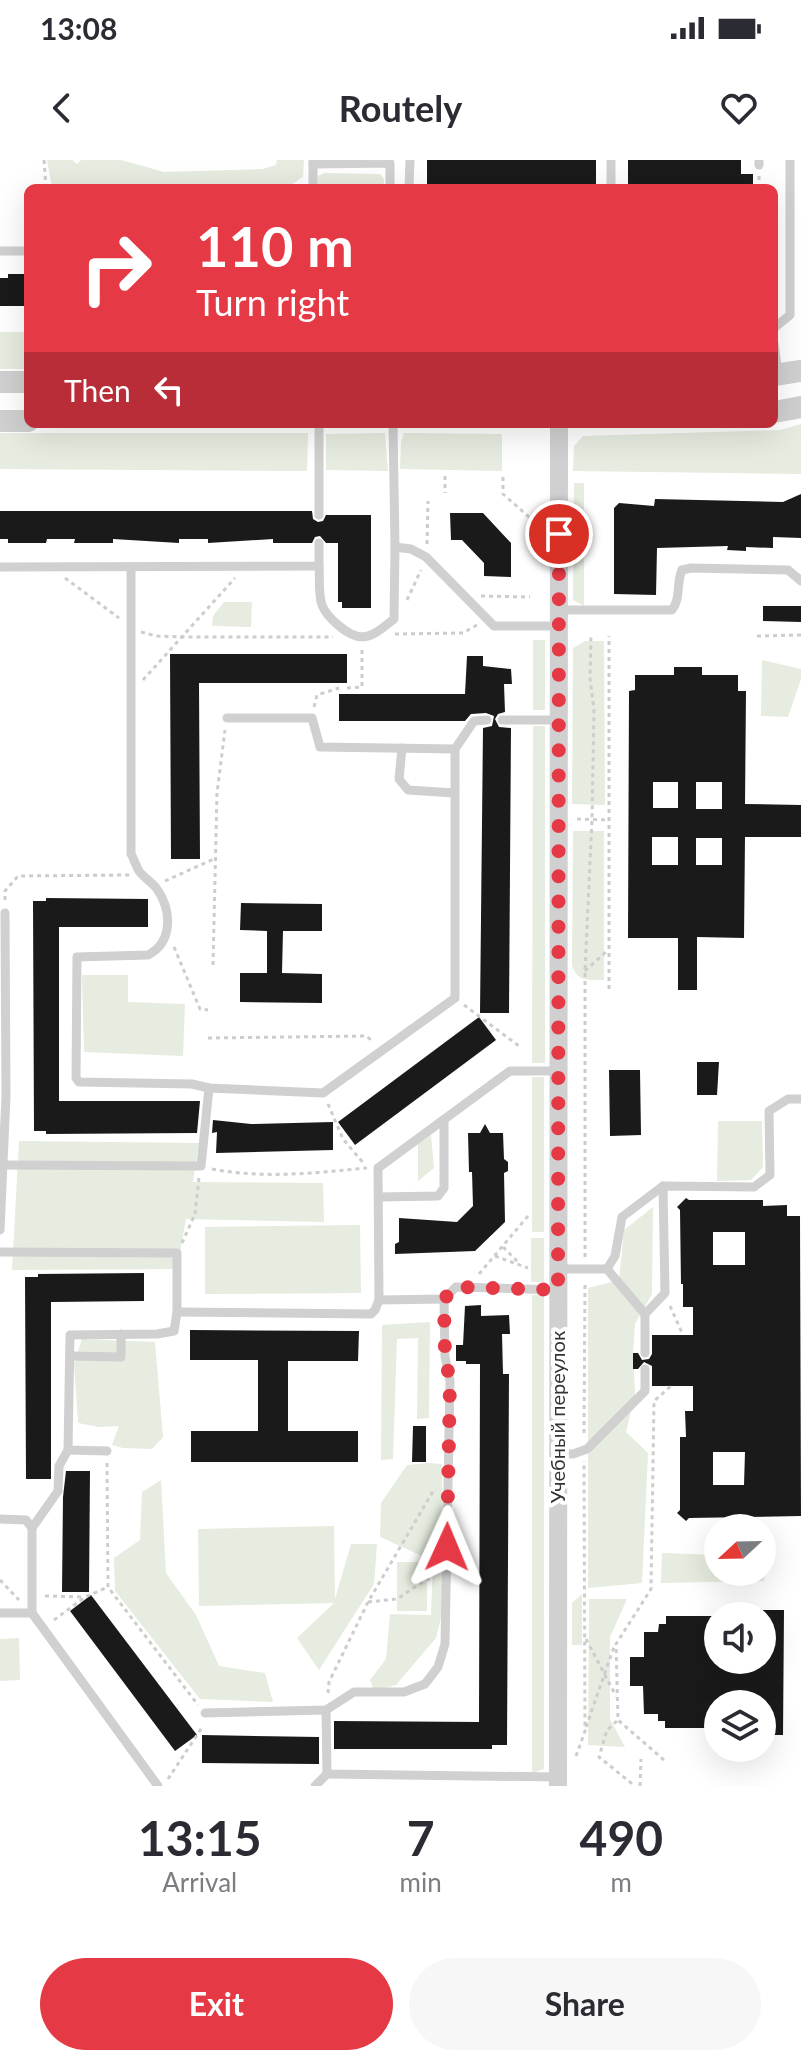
<!DOCTYPE html>
<meta charset="utf-8">
<style>
body{margin:0;font-family:Lato,sans-serif;background:#f7f7f7;color:#2b2b33;height:100vh;display:flex;flex-direction:column;font-size:30px;white-space:nowrap}
*{box-sizing:border-box;margin:0}
p{font-size:26px;color:#7c7c81}
.icon{flex:none;width:44px;height:44px;fill:none;stroke:currentColor;stroke-width:2;stroke-linecap:round;stroke-linejoin:round}
.map{position:relative;height:1626px;overflow:hidden}
.panel{display:flex;flex-direction:column;background:#fff;flex:1}
.panel>*{flex:none}
.top-card{position:absolute;left:24px;top:24px;width:754px;height:244px;border-radius:12px;box-shadow:0 8px 32px #0002;background:#e63946;color:#fff;overflow:hidden}
.needle{width:52px;rotate:248deg}
.controls{position:absolute;left:704px;top:1354px;display:grid;gap:16px}
.controls a{display:grid;place-items:center;width:72px;height:72px;border-radius:50%;background:#fff;box-shadow:0 8px 32px #0002;font-size:40px}
.pin{position:absolute;display:grid;place-items:center;width:68px;height:68px;color:#fff;margin:-34px;border:4px solid #fff;border-radius:50%;box-shadow:0 2px 8px #0007}
.me{position:absolute;width:88px;margin:-44px;rotate:1deg;stroke-linejoin:round;filter:drop-shadow(0 0 6px #0008)}
.turn{display:flex;align-items:center;gap:28px;height:168px;padding:0 40px;font-size:36px}
.turn .icon{width:104px;height:104px;stroke-width:2.5}
.turn b{display:block;font-size:56px;line-height:68px}
.then{display:flex;align-items:center;height:76px;padding:0 40px;background:#0003;gap:16px;font-size:30px}
.eta{display:flex;justify-content:space-evenly;align-items:center;height:136px;text-align:center}
.eta b{font-size:48px;font-weight:700;line-height:56px}
.primary-button{display:flex;gap:16px;margin-top:auto;padding:16px 40px}
.primary-button a{flex:1;height:92px;border-radius:48px;background:#e63946;color:#fff;font-size:32px;font-weight:700;line-height:92px;text-align:center}
.primary-button a+a{background:#f7f7f7;color:#2b2b33}
.status{display:flex;justify-content:space-between;align-items:center;height:56px;padding:0 40px;background:#fff;direction:ltr}
.status svg{height:22px;fill:currentColor}
header{display:flex;justify-content:space-between;align-items:center;height:104px;padding:0 40px;background:#fff;font-size:36px;font-weight:700}
.map>svg:first-child{display:block}
.green{fill:#e6ecdf}
.building{fill:#1a1a1a;fill-rule:evenodd}
.lines{fill:none;stroke-linecap:round;stroke-linejoin:round}
.path{stroke:#cdcdcd;stroke-width:3;stroke-dasharray:4 4;stroke-linecap:butt}
.service{stroke:#d0d0d0;stroke-width:9}
.minor{stroke:#d0d0d0;stroke-width:18}
.tertiary{stroke:#d0d0d0;stroke-width:22}
.route{stroke:#e63946;stroke-width:14;stroke-dasharray:0 25.2}
.labels{text-anchor:middle;stroke-width:8;stroke-linejoin:round;paint-order:stroke}
.street-label{font-size:20px;fill:#333;stroke:#fff}
</style>
<div class="status"><b>13:08</b><svg viewBox="0 0 49 12"><path d="M0 12V9h3v3zM5 12V6h3v6zM10 12V3h3v9zM15 12V0h3v12zM26 1h20v11H26zM47 4h2v5h-2z"/></svg></div>
<header><svg class="icon" aria-label="back" viewBox="0 0 24 24"><path d="M15 5l-7 7 7 7"/></svg>Routely<svg class="icon" aria-label="heart" viewBox="0 0 24 24"><path d="M12 20l-8-8c-3-5 5-10 8-4 3-6 11-1 8 4z"/></svg></header>
<div class="map">
<svg width="801" height="1626" viewBox="0 0 801 1626">
<rect width="100%" height="100%" fill="#fff"/>
<g class="green">
<polygon points="47,0 72,0 77,4 81,0 121,0 164,12 263,9 276,5 277,0 304,0 303,17 286,28 52,28"/>
<polygon points="324,13 380,14 384,19 384,28 317,28 318,16"/>
<rect x="0" y="172" width="28" height="37"/>
<polygon points="801,264 801,314 573,311 574,286 583,276 780,270"/>
<polygon points="0,273 308,273 307,311 0,309"/>
<polygon points="385,273 388,311 326,310 326,274"/>
<polygon points="404,273 502,274 502,311 400,309 401,282"/>
<polygon points="574,323 584,323 584,446 573,440"/>
<polygon points="224,442 252,442 251,467 212,466 213,456"/>
<rect x="533" y="480" width="12" height="70"/>
<polygon points="585,481 604,481 605,645 572,644 573,488"/>
<polygon points="762,500 801,509 801,519 788,557 761,556"/>
<polygon points="533,566 545,566 545,903 532,903"/>
<path d="M573 671H604V820C588 820 577 822 572 805Z"/>
<polygon points="82,815 128,815 128,842 185,844 183,896 84,892"/>
<rect x="532" y="917" width="12" height="155"/>
<polygon points="718,961 762,961 763,1007 751,1020 717,1021"/>
<polygon points="431,975 434,1008 418,1021 418,984"/>
<polygon points="19,981 199,983 193,1022 323,1023 324,1062 186,1059 177,1109 12,1110"/>
<polygon points="653,1047 652,1134 635,1164 633,1193 635,1233 626,1272 648,1293 642,1423 588,1428 588,1128 619,1120 624,1070"/>
<polygon points="360,1065 361,1133 205,1134 205,1067"/>
<rect x="531" y="1078" width="13" height="44"/>
<polygon points="532,1135 544,1135 544,1609 532,1613"/>
<polygon points="430,1162 429,1258 417,1259 418,1178 397,1179 393,1299 381,1300 382,1165"/>
<polygon points="82,1179 155,1182 163,1277 152,1289 123,1288 112,1285 119,1266 99,1267 78,1263 74,1203"/>
<polygon points="428,1303 442,1304 444,1445 436,1478 396,1525 374,1531 370,1520 386,1499 390,1454 431,1455 433,1401 380,1377 381,1343 407,1305"/>
<polygon points="161,1320 166,1413 196,1455 219,1506 265,1513 273,1542 200,1539 115,1431 114,1398 140,1380 142,1332"/>
<polygon points="334,1366 335,1439 351,1384 377,1384 374,1424 319,1510 297,1478 334,1443 199,1446 198,1369"/>
<polygon points="662,1393 718,1395 718,1412 762,1412 762,1396 767,1396 764,1421 661,1423"/>
<rect x="397" y="1402" width="30" height="49"/>
<polygon points="582,1434 582,1485 572,1485 572,1443"/>
<polygon points="589,1439 627,1439 610,1477 610,1559 625,1587 588,1585"/>
<polygon points="19,1478 20,1520 0,1521 0,1479"/>
</g>
<g class="building">
<rect x="427" y="0" width="169" height="28"/>
<polygon points="628,0 741,0 741,14 753,14 753,28 628,28"/>
<polygon points="8,114 28,114 28,146 0,146 0,118 8,118"/>
<polygon points="801,334 801,378 773,377 773,388 746,387 746,391 727,390 728,386 657,388 656,435 614,434 614,348 619,343 654,346 655,339 783,342"/>
<polygon points="0,351 312,351 313,359 318,362 323,361 326,355 371,355 371,448 342,448 342,442 338,442 338,383 326,383 320,376 315,377 312,383 273,383 273,379 208,383 208,379 179,379 179,383 113,379 113,383 74,383 75,379 47,379 46,383 8,383 8,379 0,379"/>
<polygon points="450,353 483,353 511,383 511,417 484,416 484,403 462,380 451,380"/>
<polygon points="763,446 801,446 801,462 763,461"/>
<polygon points="170,494 347,494 347,523 199,523 200,699 171,699"/>
<polygon points="467,496 483,496 483,506 511,509 512,524 504,524 505,552 498,554 495,559 499,567 511,568 509,853 480,853 483,568 492,566 494,556 486,553 471,554 465,561 339,561 339,534 465,534"/>
<path d="M674 507H702V515H738V531H746L745 644 801 645V677H745L744 778 697 777V830H678V778H628L629 531 635 530V515H674ZM653 622H678V648H653ZM696 622H722V649H696ZM652 677H678V705H652ZM696 678H722V705H696Z"/>
<polygon points="46,738 148,739 148,767 59,767 59,941 200,941 197,973 46,974 46,971 34,971 33,741 46,741"/>
<polygon points="241,743 322,744 322,771 283,771 282,813 322,814 322,843 240,842 240,813 267,813 267,771 240,770"/>
<polygon points="479,857 496,880 355,985 338,962"/>
<polygon points="697,902 719,902 717,935 697,935"/>
<polygon points="609,910 640,910 641,975 610,976"/>
<polygon points="213,960 251,964 333,962 333,990 216,993 217,972 212,973"/>
<polygon points="485,964 490,973 503,973 504,999 508,1002 508,1011 504,1013 505,1062 475,1091 395,1094 395,1084 399,1082 399,1058 457,1062 473,1046 472,1012 469,1012 468,973 480,973"/>
<path d="M686 1038 689 1040H763V1046L787 1045V1056H800L801 1356 689 1358 686 1361 677 1353 680 1350V1277H686L685 1251H693V1226H652V1206L644 1202 638 1209H633V1193H638L642 1200 649 1199 652 1194V1175H693V1147H683V1124H681L680 1050 677 1047ZM713 1072H745V1105H713ZM713 1292H745L744 1325H713Z"/>
<polygon points="144,1113 144,1141 51,1142 51,1319 26,1319 25,1117 38,1117 38,1114"/>
<polygon points="481,1145 481,1156 509,1155 510,1174 502,1174 503,1214 509,1214 507,1585 492,1585 492,1589 334,1589 334,1561 479,1562 480,1204 466,1204 466,1201 456,1201 456,1185 463,1185 465,1146"/>
<polygon points="190,1170 359,1171 358,1201 288,1201 288,1271 358,1271 358,1302 191,1302 191,1271 258,1271 258,1200 190,1200"/>
<polygon points="413,1266 426,1266 426,1302 412,1302"/>
<polygon points="66,1311 90,1311 89,1432 62,1432 63,1337"/>
<polygon points="91,1435 197,1575 175,1591 70,1451"/>
<polygon points="762,1450 784,1450 783,1575 762,1575 762,1544 718,1544 718,1568 665,1568 665,1561 658,1561 658,1554 644,1554 643,1526 630,1526 630,1497 644,1497 644,1472 658,1472 659,1464 666,1464 666,1456 718,1456 718,1500 762,1500"/>
<polygon points="202,1575 319,1577 319,1604 202,1603"/>
</g>
<g class="lines">
<g class="path">
<polyline points="44,0 46,28"/>
<polyline points="759,16 759,28"/>
<polyline points="445,316 445,333"/>
<polyline points="503,317 503,334 529,357"/>
<polyline points="427,384 428,341"/>
<polyline points="65,418 119,458"/>
<polyline points="481,436 530,437"/>
<polyline points="407,440 421,410"/>
<polyline points="141,472 156,476 184,477 333,477"/>
<polyline points="395,474 463,473 477,465"/>
<polyline points="757,476 801,475"/>
<polyline points="143,520 235,418"/>
<polyline points="347,528 362,527 362,490"/>
<polyline points="314,547 317,535 339,528"/>
<polyline points="577,659 609,660"/>
<polyline points="165,721 216,698"/>
<polyline points="5,740 5,731 18,716 130,715"/>
<polyline points="174,787 200,849 208,850"/>
<polyline points="213,805 217,633 225,570"/>
<polyline points="585,811 608,790"/>
<polyline points="609,829 609,476"/>
<polyline points="464,845 519,886"/>
<polyline points="208,878 366,876 374,882"/>
<polyline points="328,944 343,979 365,1005"/>
<path d="M212 1009C264 1019 314 1013 367 1008"/>
<polyline points="182,1083 195,1054 199,1018"/>
<polyline points="503,1087 519,1103"/>
<polyline points="495,1096 528,1108"/>
<polyline points="585,1097 585,811 592,659 594,550 590,518 591,476"/>
<polyline points="479,1114 528,1056"/>
<polyline points="670,1146 683,1175"/>
<polyline points="584,1273 585,1121"/>
<polyline points="107,1303 108,1427 198,1545"/>
<polyline points="0,1420 19,1440"/>
<polyline points="45,1436 85,1437"/>
<polyline points="368,1442 397,1439 427,1419 434,1419"/>
<polyline points="54,1460 85,1437 108,1427"/>
<polyline points="586,1479 616,1536"/>
<polyline points="328,1533 329,1522 368,1442 435,1328"/>
<polyline points="617,1561 607,1570 599,1597 635,1626"/>
<polyline points="586,1567 614,1487"/>
<polyline points="576,1596 585,1571 584,1301"/>
<polyline points="664,1600 618,1560 616,1484 651,1429 654,1241 671,1226"/>
<polyline points="168,1619 203,1566"/>
<polyline points="640,1626 641,1599"/>
</g>
<g class="service">
<polyline points="759,0 759,5"/>
<polyline points="313,4 390,3 390,28"/>
<polyline points="313,28 313,0"/>
<polyline points="409,28 410,0"/>
<polyline points="611,28 611,0"/>
<polyline points="0,91 28,91"/>
<polyline points="774,168 790,155 790,0"/>
<polyline points="774,183 778,214"/>
<polyline points="393,264 395,387 411,389 426,397 494,466 559,466"/>
<polyline points="319,355 319,264"/>
<path d="M319 406C320 418 318 434 322 445 325 453 332 460 338 465 362 486 373 476 394 459L395 387"/>
<polyline points="0,407 319,406 319,383"/>
<path d="M131 407V694C134 699 136 706 139 711 144 718 152 722 157 729 172 751 173 782 148 795L77 797 76 918 79 922 192 924 209 928 323 933 455 838V589"/>
<path d="M559 450H672C681 439 676 423 682 410L691 408 788 410 801 421"/>
<polyline points="227,558 312,558 320,587 455,589 474,561 487,560"/>
<polyline points="502,560 559,560"/>
<polyline points="402,588 399,619 408,630 454,633"/>
<polyline points="3,1005 201,1006 209,928"/>
<polyline points="379,1037 438,1036 444,1028 444,960"/>
<polyline points="0,1070 6,936 5,753"/>
<polyline points="0,1092 177,1093 177,1152 174,1171 157,1174 70,1175 68,1290 107,1291"/>
<polyline points="558,1109 607,1109 645,1154"/>
<polyline points="607,1109 615,1096 622,1057 663,1026 754,1027 770,1015 769,951 788,939 801,939"/>
<polyline points="558,1130 456,1127 444,1139 379,1140 378,1008 510,911 558,911"/>
<polyline points="177,1152 371,1154 375,1150 379,1140"/>
<polyline points="645,1193 645,1154 665,1133 663,1026"/>
<polyline points="70,1196 121,1197 121,1174"/>
<polyline points="558,1294 573,1294 587,1289 645,1231 645,1209"/>
<polyline points="0,1359 26,1360 32,1368 32,1453 0,1453"/>
<polyline points="32,1368 58,1331 59,1306 68,1290"/>
<polyline points="32,1453 158,1626"/>
<polyline points="326,1550 327,1614 558,1617"/>
<polyline points="205,1553 326,1550 354,1532 404,1532 425,1524 438,1507 445,1484 450,1221 445,1197 444,1139"/>
<polyline points="315,1626 327,1614"/>
</g>
<polyline class="minor" points="558,1626 559,264"/>
<g class="tertiary">
<polyline points="774,215 801,211"/>
<polyline points="0,222 28,222"/>
<polyline points="774,252 801,247"/>
<polyline points="0,261 28,261"/>
</g>
</g>
<g class="lines">
<polyline class="route" points="447,1387 450,1221 445,1197 444,1139 456,1127 558,1130 559,374"/>
</g>
<g class="labels">
<g class="street-label">
<text transform="translate(558 1257) rotate(-90)" y="7">Учебный переулок</text>
</g>
</g>
</svg>
<div class="controls">
<a><svg class="needle" viewBox="-14 -14 28 28"><path d="M0-13l5 13h-10z" fill="#e53935"/><path d="M0 13l5-13h-10z" fill="#7c7c81"/></svg></a>
<a><svg class="icon" aria-label="sound" viewBox="0 0 24 24"><path d="M4 9h4l5-4v14l-5-4H4zM17 9q2 3 0 6"/></svg></a>
<a><svg class="icon" aria-label="layers" viewBox="0 0 24 24"><path d="M12 4l9 5-9 5-9-5zM3 14l9 5 9-5"/></svg></a>
</div>
<div class="pin" style="left:559px;top:374px;background:#d93025"><svg class="icon" aria-label="arrive" viewBox="0 0 24 24"><path d="M6 21V4h12l-3 4 3 4H6"/></svg></div>
<svg class="me" style="left:447px;top:1387px" viewBox="-20 -20 40 40"><path d="M0-17L14 15 0 8-14 15z" fill="#e63946" stroke="#fff" stroke-width="4"/></svg>
<div class="top-card">
<div class="turn"><svg class="icon" aria-label="right" viewBox="0 0 24 24"><path d="M7 20v-9h11M14 6l5 5-5 5"/></svg><div><b>110 m</b>Turn right</div></div>
<div class="then">Then<svg class="icon" aria-label="left" viewBox="0 0 24 24"><path d="M17 20v-9H6M10 6l-5 5 5 5"/></svg></div>
</div>
</div>
<section class="panel">
<div class="eta">
<div><b>13:15</b><p>Arrival</p></div>
<div><b>7</b><p>min</p></div>
<div><b>490</b><p>m</p></div>
</div>
<div class="primary-button"><a>Exit</a><a>Share</a></div>
</section>
